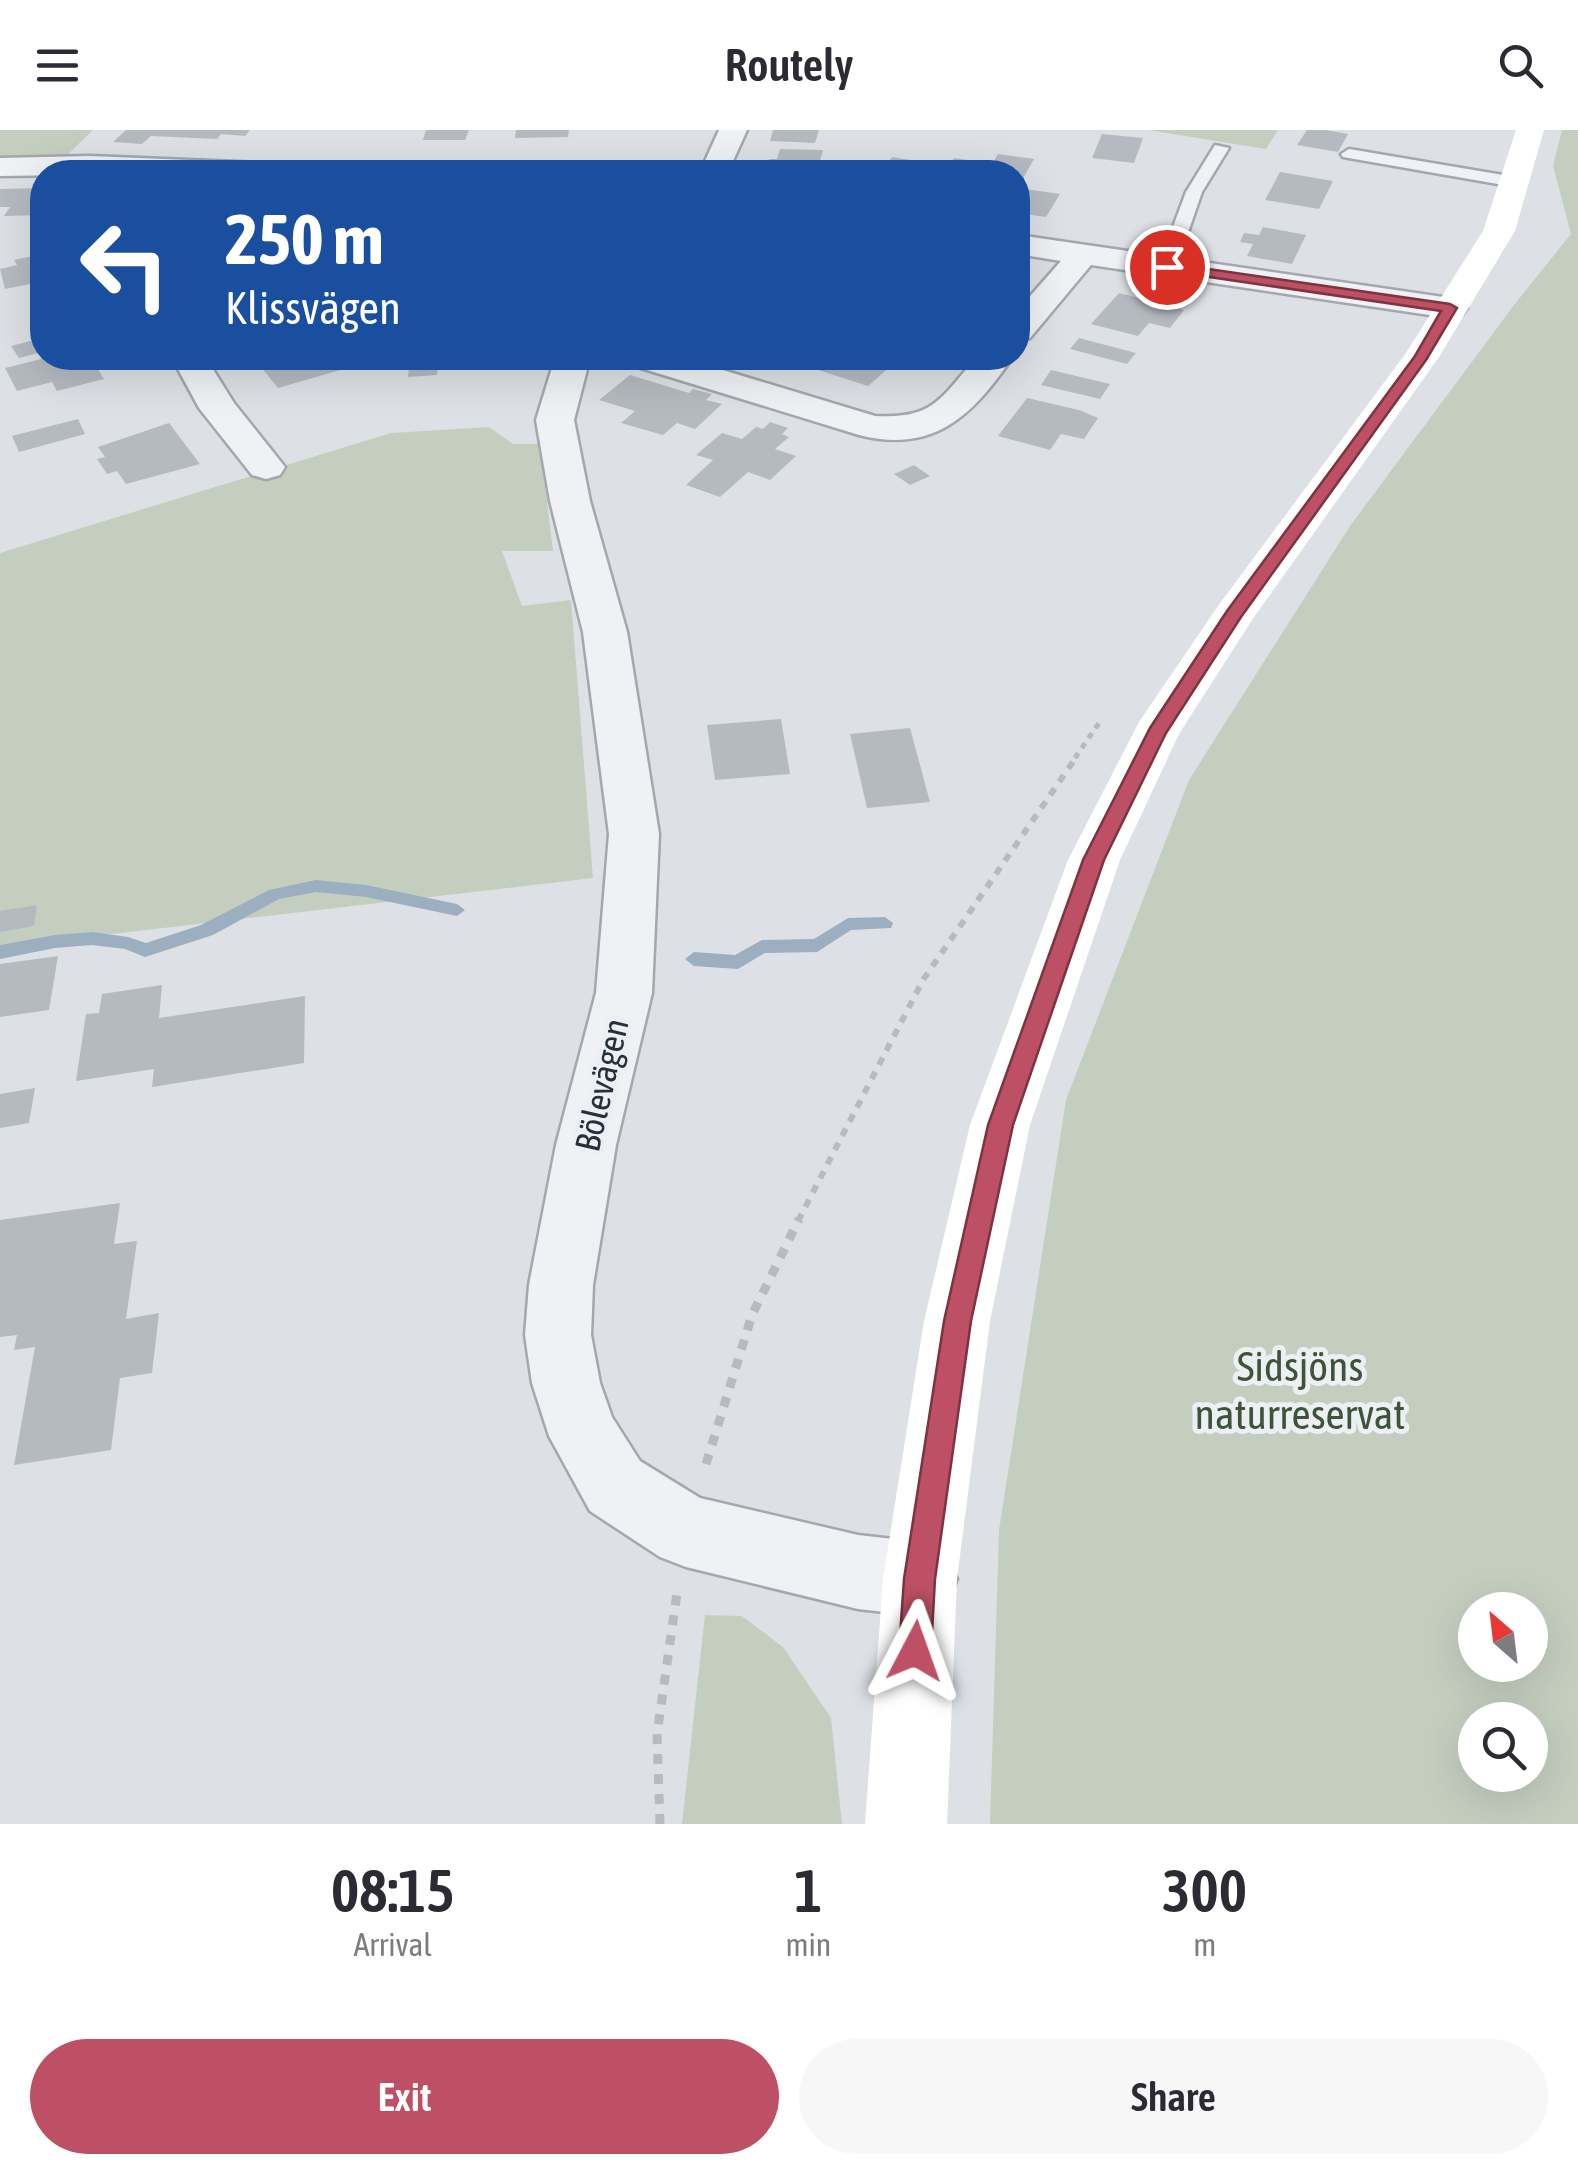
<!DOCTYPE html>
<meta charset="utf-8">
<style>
body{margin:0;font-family:"Asap Condensed",sans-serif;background:#f7f7f7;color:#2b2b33;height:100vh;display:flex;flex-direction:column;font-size:38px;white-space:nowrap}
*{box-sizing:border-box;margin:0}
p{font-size:32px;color:#7c7c81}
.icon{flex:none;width:55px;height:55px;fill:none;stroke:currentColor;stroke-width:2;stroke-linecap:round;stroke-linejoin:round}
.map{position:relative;height:1694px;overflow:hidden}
.drawer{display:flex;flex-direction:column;background:#fff;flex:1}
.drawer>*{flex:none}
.guide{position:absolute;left:30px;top:30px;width:1000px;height:210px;border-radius:40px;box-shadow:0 10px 40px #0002;background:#1a4fa0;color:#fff;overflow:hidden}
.needle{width:65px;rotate:332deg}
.tools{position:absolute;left:1458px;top:1462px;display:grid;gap:20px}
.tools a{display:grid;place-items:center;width:90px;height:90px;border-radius:50%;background:#fff;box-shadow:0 10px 40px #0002;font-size:50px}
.pin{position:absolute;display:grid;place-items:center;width:85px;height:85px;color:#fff;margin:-42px;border:5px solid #fff;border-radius:50%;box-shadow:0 2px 10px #0007}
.me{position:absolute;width:110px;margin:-55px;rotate:4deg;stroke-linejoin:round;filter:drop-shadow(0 0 8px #0008)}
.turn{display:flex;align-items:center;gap:35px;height:210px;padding:0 30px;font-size:45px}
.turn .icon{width:130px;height:130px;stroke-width:2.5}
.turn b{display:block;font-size:70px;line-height:85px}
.eta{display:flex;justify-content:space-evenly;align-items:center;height:170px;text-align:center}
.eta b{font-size:60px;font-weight:600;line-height:70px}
.cta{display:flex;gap:20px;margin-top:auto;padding:20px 30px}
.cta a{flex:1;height:115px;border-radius:60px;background:#bd5064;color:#fff;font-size:40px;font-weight:600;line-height:115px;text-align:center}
.cta a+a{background:#f7f7f7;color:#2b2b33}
header{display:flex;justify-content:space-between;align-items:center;height:130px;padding:0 30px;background:#fff;font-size:45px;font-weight:600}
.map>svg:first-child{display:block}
.green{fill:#c4cebf;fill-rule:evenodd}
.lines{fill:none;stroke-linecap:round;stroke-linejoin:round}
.stream{fill:#9cafc1;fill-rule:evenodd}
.building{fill:#b5bac1}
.lane-casing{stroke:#a3a8ae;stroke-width:5}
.street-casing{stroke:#a3a8ae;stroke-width:5}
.path-far2{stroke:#b7bbc0;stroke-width:5;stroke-dasharray:6 6;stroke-linecap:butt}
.path-far1{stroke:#b7bbc0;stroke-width:6;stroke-dasharray:8 8;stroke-linecap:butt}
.path{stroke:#b7bbc0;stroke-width:9;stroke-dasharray:10 10;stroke-linecap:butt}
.lane{fill:#eff1f4;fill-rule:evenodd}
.street{fill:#eff1f4;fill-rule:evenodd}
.secondary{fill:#fff;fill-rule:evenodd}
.route{fill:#bd5064;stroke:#7b3441;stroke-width:2.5}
.labels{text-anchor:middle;stroke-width:10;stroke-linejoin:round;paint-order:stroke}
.street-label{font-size:35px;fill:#282f3a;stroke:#eceff3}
.near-park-label{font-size:42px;fill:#3e5438;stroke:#eceff3}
</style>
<header><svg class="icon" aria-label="menu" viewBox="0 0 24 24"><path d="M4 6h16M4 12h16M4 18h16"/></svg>Routely<svg class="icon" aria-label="search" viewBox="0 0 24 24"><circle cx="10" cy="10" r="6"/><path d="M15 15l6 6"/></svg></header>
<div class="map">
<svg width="1578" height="1694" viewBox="0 0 1578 1694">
<rect width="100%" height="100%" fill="#dde1e5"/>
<g class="green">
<polygon points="0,0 93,0 63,29 0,33"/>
<polygon points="1148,0 1278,0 1266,19"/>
<path d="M1562 0H1578V1694H990L999 1400 1066 970 1189 650 1350 396 1514 175 1571 104 1553 36ZM1475 1480H1530V1535H1475ZM1475 1590H1530V1645H1475Z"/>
<polygon points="489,297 513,314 540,314 553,421 502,421 522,476 571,470 593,748 0,817 0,423 391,303"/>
<polygon points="705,1485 742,1486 783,1517 831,1588 842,1694 682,1694"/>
</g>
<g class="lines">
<g class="stream">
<polygon points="316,750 366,755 457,774 465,780 457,786 366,767 316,762 279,769 213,805 145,827 125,819 92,815 55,818 0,829 0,815 55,805 92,802 128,807 146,813 201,795 269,760"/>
<polygon points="885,787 893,793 891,798 851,800 817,822 765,823 738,839 694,836 685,829 694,822 735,825 762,810 814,809 848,788"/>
</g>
</g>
<g class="building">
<polygon points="126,0 250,0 245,6 221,4 217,9 151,6 142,14 113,12"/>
<polygon points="426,0 469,0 465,10 423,10"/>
<polygon points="516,0 569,0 568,7 515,8"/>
<polygon points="773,0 819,0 815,13 770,11"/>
<polygon points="1307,0 1326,0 1348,4 1338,22 1297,15"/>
<polygon points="1102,4 1143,8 1134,33 1092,28"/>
<polygon points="780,19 823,20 819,34 827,34 825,42 766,41 769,29 777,29"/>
<polygon points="998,24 1034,29 1022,50 1018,50 1018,42 987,42"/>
<polygon points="892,27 937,34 931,42 881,42"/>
<polygon points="954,28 976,31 969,42 944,42"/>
<polygon points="1280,42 1333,51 1319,79 1265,70"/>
<polygon points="42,58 41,85 4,86 10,77 0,77 0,59"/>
<polygon points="1018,58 1060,64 1046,87 1018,83"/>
<polygon points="1263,97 1306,105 1292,134 1247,126 1253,114 1240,112 1244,103 1259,105"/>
<polygon points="42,124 42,156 33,158 30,154 5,159 0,139 17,135 14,130"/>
<polygon points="1119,163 1164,174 1184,180 1170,198 1149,193 1138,206 1091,194"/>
<polygon points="42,208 42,222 19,228 11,216"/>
<polygon points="1079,208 1136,223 1127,234 1070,219"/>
<polygon points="45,228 91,228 104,249 57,261 52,252 17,261 5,238"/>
<polygon points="293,228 346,228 354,236 278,258 261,237"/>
<polygon points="410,228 488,228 488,230 438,234 437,245 408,247"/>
<polygon points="825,228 872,228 893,234 868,256 812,238"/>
<polygon points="1051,240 1110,254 1100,269 1041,255"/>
<polygon points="630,245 689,263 693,259 712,264 706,270 722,274 695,299 677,293 663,305 621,293 635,281 599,270"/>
<polygon points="1027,268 1079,280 1098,288 1084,309 1061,304 1050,320 998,306"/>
<polygon points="78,289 85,304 19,322 12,306"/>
<polygon points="770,292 788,298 782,304 789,307 775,319 796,326 770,350 748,342 720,367 686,355 713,330 696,325 722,303 742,309 756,297 763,299"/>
<polygon points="169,293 200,334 126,354 117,341 107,344 97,329 105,327 98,317"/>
<polygon points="914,335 930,346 910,355 894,344"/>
<polygon points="781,589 790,644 715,650 707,595"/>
<polygon points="910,598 930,672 867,678 850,604"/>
<polygon points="37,775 34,796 0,802 0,781"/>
<polygon points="58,826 49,880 0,887 0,834"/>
<polygon points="162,855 159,888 305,866 304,933 152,957 154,939 76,951 86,884 99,883 102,864"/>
<polygon points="35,958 29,993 0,998 0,964"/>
<polygon points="120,1073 114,1114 137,1111 126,1189 159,1183 152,1243 120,1248 111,1320 14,1335 35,1217 14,1220 17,1205 0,1207 0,1090"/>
</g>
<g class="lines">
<g class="lane-casing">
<g id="lane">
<polygon points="1215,15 1229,18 1202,62 1176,137 1167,142 1161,141 1158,137 1186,62"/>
<polygon points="1349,19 1515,47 1523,52 1515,57 1343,27 1341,24"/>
</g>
</g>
<g class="street-casing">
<g id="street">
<polygon points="719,0 747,0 728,42 700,42"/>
<polygon points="90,26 260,33 270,36 275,42 0,46 0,28"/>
<polygon points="1018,105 1450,168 1462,171 1467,178 1462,185 1450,188 1091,135 1030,208 1018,211 1018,180 1061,131 1018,124"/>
<polygon points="172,228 206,228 234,273 285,337 280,345 266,349 252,345 199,278"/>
<polygon points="555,228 590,228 574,290 590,371 627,502 659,704 652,863 616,1015 593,1155 591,1205 600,1253 612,1287 640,1331 700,1368 858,1405 920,1412 946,1423 957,1449 946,1475 920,1486 858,1479 686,1437 660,1427 590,1381 549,1306 532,1253 525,1205 529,1155 556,1015 596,863 609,704 583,502 550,371 536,290"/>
<path d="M629 228H683L875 286C934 289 940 269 976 228H1012C972 286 934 324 859 305L634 236Z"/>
</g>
</g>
<polyline class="path-far2" points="1075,628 1101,590"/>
<polyline class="path-far1" points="798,1091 923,850 1077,626"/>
<g class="path">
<polyline points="706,1334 752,1185 799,1089"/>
<polyline points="660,1694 657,1604 677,1463"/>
</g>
<use href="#lane" class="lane"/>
<use href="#street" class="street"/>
<polygon class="secondary" points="1516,0 1544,0 1515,101 1439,227 1252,490 1179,604 1120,730 1030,995 990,1191 957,1449 947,1694 865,1694 883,1449 924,1191 970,995 1068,730 1139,592 1218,476 1406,223 1483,101"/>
</g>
<polygon class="route" points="1167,133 1450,174 1457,178 1426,230 1241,487 1166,603 1104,730 1013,995 971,1191 935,1449 931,1521 926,1532 915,1537 904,1532 899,1521 904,1449 944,1191 988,995 1083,730 1150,598 1227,481 1415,226 1441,181 1162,140 1160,137"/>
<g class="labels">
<g class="street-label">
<text transform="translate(602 955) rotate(-77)" y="12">Bölevägen</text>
</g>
<g class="near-park-label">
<text x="1300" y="1251">Sidsjöns<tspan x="1300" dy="48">naturreservat</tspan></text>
</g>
</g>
</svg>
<div class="tools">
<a><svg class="needle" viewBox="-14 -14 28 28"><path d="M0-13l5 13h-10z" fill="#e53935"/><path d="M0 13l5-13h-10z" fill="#7c7c81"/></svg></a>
<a><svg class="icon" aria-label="search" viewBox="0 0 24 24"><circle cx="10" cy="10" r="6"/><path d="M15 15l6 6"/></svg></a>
</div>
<div class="pin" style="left:1167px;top:137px;background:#d93025"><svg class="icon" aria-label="arrive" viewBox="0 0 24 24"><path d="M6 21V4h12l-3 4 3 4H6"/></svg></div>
<svg class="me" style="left:915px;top:1521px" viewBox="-20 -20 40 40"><path d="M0-17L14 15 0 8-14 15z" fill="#bd5064" stroke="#fff" stroke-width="4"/></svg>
<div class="guide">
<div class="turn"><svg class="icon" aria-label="left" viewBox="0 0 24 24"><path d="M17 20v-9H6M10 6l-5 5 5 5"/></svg><div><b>250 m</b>Klissvägen</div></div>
</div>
</div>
<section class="drawer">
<div class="eta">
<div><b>08:15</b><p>Arrival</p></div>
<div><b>1</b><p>min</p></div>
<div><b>300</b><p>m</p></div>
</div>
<div class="cta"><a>Exit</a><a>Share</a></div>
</section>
